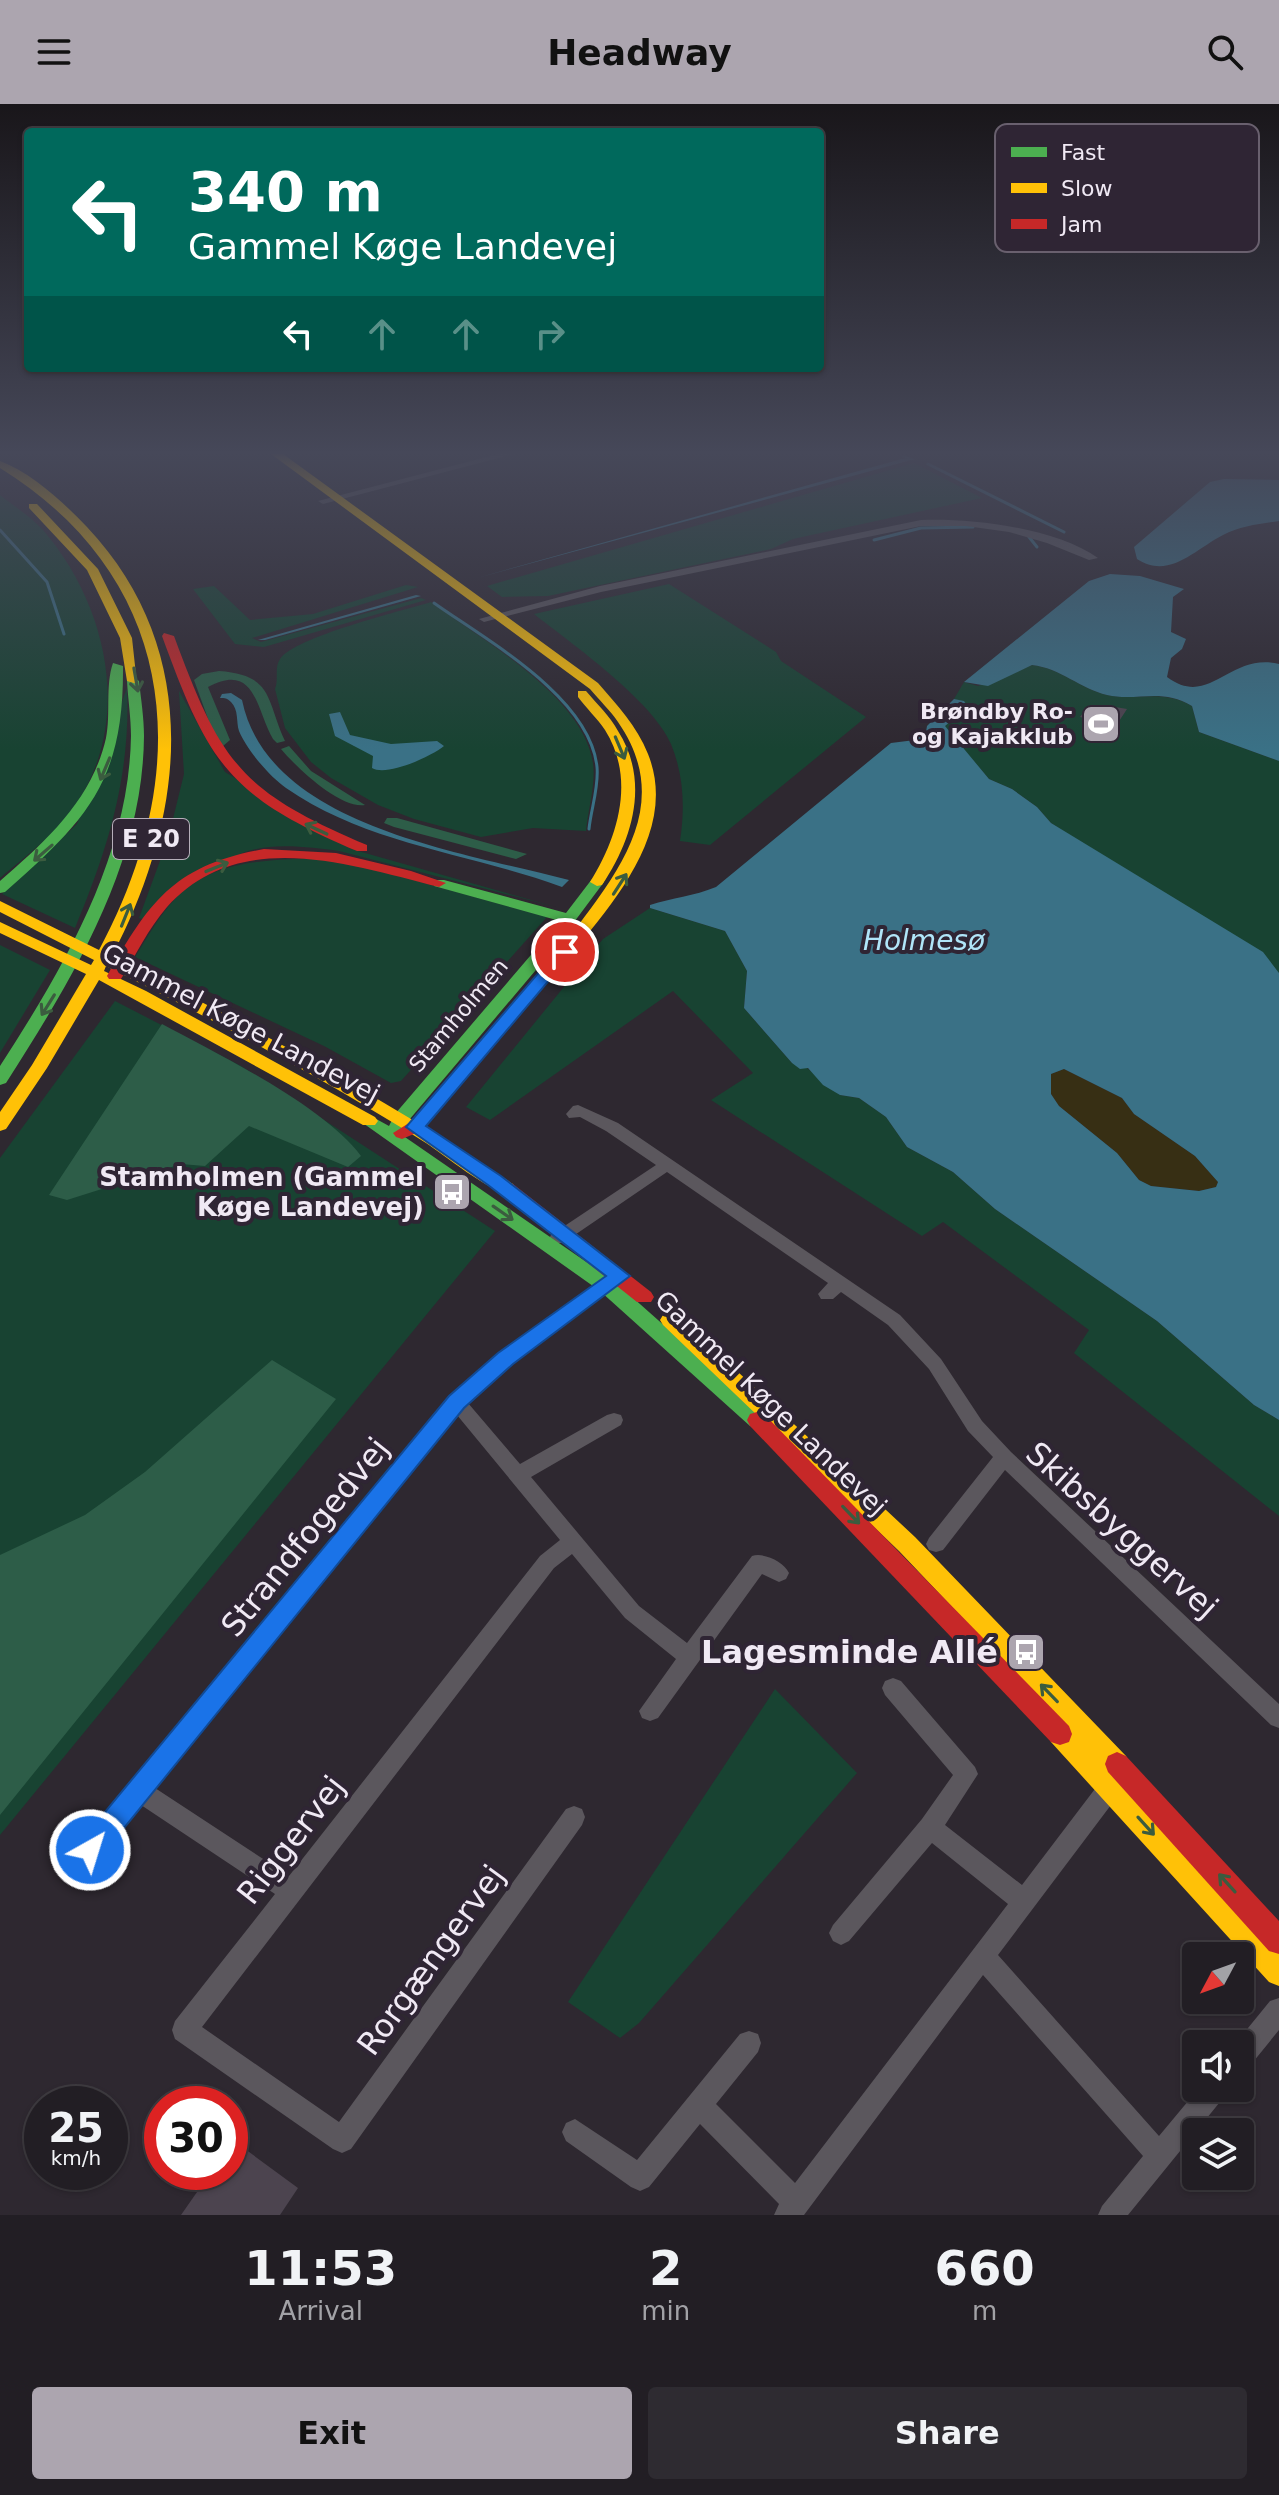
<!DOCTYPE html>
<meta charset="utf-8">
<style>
body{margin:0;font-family:"DejaVu Sans",sans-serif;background:#2e2b31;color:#f1f3f6;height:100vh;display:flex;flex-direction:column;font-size:30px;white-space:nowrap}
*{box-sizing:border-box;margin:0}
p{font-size:26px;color:#a2a2a6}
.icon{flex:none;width:44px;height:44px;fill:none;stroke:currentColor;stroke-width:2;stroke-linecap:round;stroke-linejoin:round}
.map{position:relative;height:2111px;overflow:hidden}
.drawer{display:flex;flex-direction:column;background:#221e24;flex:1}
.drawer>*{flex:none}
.top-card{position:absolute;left:24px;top:24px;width:800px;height:244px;border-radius:8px;box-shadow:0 2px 6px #0004,0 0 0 2px #3f3c41;background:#00695c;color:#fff;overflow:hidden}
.needle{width:52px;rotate:229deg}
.tools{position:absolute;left:1182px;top:1838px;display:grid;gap:16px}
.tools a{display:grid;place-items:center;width:72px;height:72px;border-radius:8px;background:#221e24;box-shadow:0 2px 6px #0004,0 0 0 2px #3f3c41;font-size:40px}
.speed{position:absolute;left:24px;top:1982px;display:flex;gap:16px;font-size:40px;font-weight:700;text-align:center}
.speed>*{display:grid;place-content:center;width:104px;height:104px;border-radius:50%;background:#221e24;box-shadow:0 2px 6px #0004,0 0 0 2px #3f3c41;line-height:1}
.speed small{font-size:20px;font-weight:400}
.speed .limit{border:12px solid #d22;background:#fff;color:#111}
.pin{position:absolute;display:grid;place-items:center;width:68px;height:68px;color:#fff;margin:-34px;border:4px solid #fff;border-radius:50%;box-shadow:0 2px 8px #0007}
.me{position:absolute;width:88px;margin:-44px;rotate:39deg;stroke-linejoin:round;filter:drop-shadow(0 0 6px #0008)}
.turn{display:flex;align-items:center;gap:28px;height:168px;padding:0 32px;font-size:36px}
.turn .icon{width:104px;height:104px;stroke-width:2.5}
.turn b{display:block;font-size:56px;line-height:68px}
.lanes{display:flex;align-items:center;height:76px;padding:0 32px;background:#0003;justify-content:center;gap:40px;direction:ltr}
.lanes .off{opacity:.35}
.eta{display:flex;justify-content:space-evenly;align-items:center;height:136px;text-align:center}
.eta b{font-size:48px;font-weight:700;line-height:56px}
.primary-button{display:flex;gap:16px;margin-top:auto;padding:16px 32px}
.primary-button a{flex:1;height:92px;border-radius:8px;background:#aca5af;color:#111;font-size:32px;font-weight:700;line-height:92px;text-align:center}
.primary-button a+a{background:#2e2b31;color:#f1f3f6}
header{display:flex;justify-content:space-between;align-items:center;height:104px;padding:0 32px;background:#aca5af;color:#111;font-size:36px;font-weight:700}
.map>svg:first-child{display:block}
.green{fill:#184332}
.forest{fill:#2d5d48}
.sand{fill:#372f14}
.water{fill:#3a7186;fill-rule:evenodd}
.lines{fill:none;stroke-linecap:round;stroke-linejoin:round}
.stream{stroke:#3a7186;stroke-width:3}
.building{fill:#4c444f}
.street{fill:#5b575d;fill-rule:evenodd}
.fast{fill:#4caf50;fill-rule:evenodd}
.slow{fill:#ffc107;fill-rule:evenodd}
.jam{fill:#c62828;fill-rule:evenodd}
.oneway{stroke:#3b5c3f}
.route{fill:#1a73e8;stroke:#114b97;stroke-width:2}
.labels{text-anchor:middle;stroke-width:8;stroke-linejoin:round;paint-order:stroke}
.far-poi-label{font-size:22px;font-weight:bold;fill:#f0e9f4;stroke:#2f2534;text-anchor:end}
.far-street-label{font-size:22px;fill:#f0e9f4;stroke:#2f2534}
.shield{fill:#2f2534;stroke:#b6aeba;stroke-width:2}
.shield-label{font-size:24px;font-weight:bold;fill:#f0e9f4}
.street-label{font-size:26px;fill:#f0e9f4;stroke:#2f2534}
.poi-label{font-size:26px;font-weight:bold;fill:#f0e9f4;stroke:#2f2534;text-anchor:end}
.water-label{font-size:28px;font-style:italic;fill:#b0e5f9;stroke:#2f2534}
.near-street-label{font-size:32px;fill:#f0e9f4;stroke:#2f2534}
.near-poi-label{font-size:32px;font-weight:bold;fill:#f0e9f4;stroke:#2f2534;text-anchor:end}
.key{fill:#2f2534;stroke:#69606e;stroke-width:2}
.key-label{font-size:22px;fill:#f0e9f4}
</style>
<header><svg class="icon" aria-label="menu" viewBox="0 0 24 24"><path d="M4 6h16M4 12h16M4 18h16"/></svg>Headway<svg class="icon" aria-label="search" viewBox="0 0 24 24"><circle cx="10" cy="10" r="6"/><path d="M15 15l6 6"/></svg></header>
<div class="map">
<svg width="1279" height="2111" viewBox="0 0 1279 2111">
<rect width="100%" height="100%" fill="#2e2830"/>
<g class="green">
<polygon points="914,359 982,394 793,435 771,445 548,492 502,493 487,482"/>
<path d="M0 391C14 402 31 413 43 426 107 500 134 616 75 702 56 730 26 752 0 774Z"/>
<path d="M669 480 776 548 781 557 866 613 710 741 680 737C685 704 684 672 671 640 652 596 572 540 534 510Z"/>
<polygon points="406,481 418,483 252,534 261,538 421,494 426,496 264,543 235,540 193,485 214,482 250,516 313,510"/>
<path d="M431 498C483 537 583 592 593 659 596 680 588 706 586 727L533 724 481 733 414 715 378 701 331 674 311 658 285 624 275 585C279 575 274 564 280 555 295 533 401 507 431 498Z"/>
<path d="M1032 561C1060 564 1081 585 1107 591 1137 597 1163 585 1192 602L1199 628 1279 657V869L1051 719 1037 703 1012 685 989 675 944 622 964 606 960 597 954 595 964 578 978 582Z"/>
<path d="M127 584C131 671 108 745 75 824L2 790 77 720Z"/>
<path d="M179 587 225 668 358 747 556 803 339 747C307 743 265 737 236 752 203 769 173 795 143 815L139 814 168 735 184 670Z"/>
<path d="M331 753 547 813 401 977 391 979 324 942 135 853C147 834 159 812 174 796 215 752 275 757 331 753Z"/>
<polygon points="650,804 725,827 747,867 744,904 792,959 807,964 840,991 859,994 886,1013 907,1043 953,1068 995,1105 1157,1217 1254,1301 1279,1316 1279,1412 1074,1249 1089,1226 943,1118 922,1132 711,996 753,969 673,887 490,1016 466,1003 603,835"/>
<polygon points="0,841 50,866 0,949"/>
<polygon points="115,897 241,962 495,1127 0,1731 0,1054"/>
<polygon points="775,1585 857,1669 639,1919 620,1934 568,1898"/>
</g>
<g class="forest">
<path d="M219 567C274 571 266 596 285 637L277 639 273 635C256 606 256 557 208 583L230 636 223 642 211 623 194 576 202 570Z"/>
<path d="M289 642 311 667 365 701C340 705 296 663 281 645Z"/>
<polygon points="387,714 397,714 527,750 516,755 394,723 384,719"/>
<path d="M162 920C218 950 324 1002 361 1052L348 1063 249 1022 205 1062 181 1060 67 1096 49 1091Z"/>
<polygon points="272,1256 336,1295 0,1711 0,1451 85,1411 145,1368"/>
</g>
<polygon class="sand" points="1064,965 1122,994 1134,1010 1195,1052 1218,1078 1216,1083 1199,1087 1151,1082 1139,1076 1117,1049 1059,1002 1051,990 1051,970"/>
<g class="water">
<polygon points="898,350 915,355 477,474 905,354"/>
<path d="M1224 375 1279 376V417C1260 420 1240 422 1223 431 1194 446 1169 476 1137 455L1134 443 1210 378Z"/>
<path d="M1110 470 1140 472 1184 485 1173 493 1171 528 1186 535 1182 545 1171 554 1167 573C1210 605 1229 548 1279 560V657L1199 628 1192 602C1161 583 1137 598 1107 591 1081 585 1060 564 1032 561L988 582 964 578 1089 477Z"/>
<polygon points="416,491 421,492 265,536 258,536"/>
<path d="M231 589 242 596C268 723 464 748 569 776L562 783C470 749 368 741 286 684 269 672 247 646 239 627 236 618 239 606 231 598 227 594 225 594 220 594L222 590Z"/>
<path d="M954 595 964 597 968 603 945 622 989 675 1012 685 1037 703 1051 719 1263 848 1279 869V1316L1254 1301 1157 1217 995 1105 953 1068 907 1043 886 1013 859 994 840 991 823 981 808 964 800 965 792 959 744 904 747 867 725 827 650 804V801C672 794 694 792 716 783L891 639 915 636 926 628 927 622ZM1064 965 1122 994 1134 1010 1195 1052 1218 1078 1216 1083 1199 1087 1151 1082 1139 1076 1117 1049 1059 1002 1051 990V970Z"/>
<path d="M340 608 350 631 391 640 437 637 444 642C432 652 387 673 372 664L373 652 335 632 329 610Z"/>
</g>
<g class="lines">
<g class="stream">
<polyline points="928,360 1064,428"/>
<polyline points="0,426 47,478 64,530"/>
<polyline points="1029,433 1037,443"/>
<polyline points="874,436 921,424 973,423"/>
<path d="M434 499C486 536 590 593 597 663 599 683 591 705 589 725"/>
</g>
</g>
<g class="building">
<polygon points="1115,603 1127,605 1110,631 1082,624 1088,615 1080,613 1087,604 1110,609"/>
<polygon points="230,2034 298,2084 280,2111 181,2111 211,2068 230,2068"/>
</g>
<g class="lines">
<g class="street">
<polygon points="498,350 514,350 323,400 318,397"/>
<path d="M921 416C972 414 1056 424 1098 454L1089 456 1047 439 1009 428 966 422H921L601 488 484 518 479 515 600 482Z"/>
<polygon points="578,1001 618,1019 900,1211 941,1255 982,1317 1011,1348 1279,1600 1279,1624 1271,1621 1005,1366 943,1446 936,1448 929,1446 926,1440 929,1434 993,1353 968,1327 929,1265 888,1221 841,1188 833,1195 821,1195 818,1190 828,1179 667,1068 563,1139 551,1139 549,1135 551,1131 656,1061 606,1027 580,1013 569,1014 566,1010 573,1002"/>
<path d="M614 1170 620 1172 623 1176 620 1180 512 1259 468 1299 520 1360 607 1311 614 1309 621 1311 623 1316 621 1321 531 1373 639 1502 687 1539 752 1452C764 1448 784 1458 789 1469L786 1475 779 1478 762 1470 658 1614 650 1617 642 1614 639 1607 676 1555 625 1514 572 1450 554 1464 202 1923 339 2018 566 1705 574 1702 582 1705 585 1713 582 1721 351 2045 342 2049 333 2045 175 1935 172 1926 175 1917 275 1790 141 1701 80 1776 72 1779 64 1776 60 1768 64 1760 450 1293 500 1249ZM457 1311 560 1436 540 1452 289 1772 155 1684Z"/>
<polygon points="893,1574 901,1577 975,1663 978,1670 945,1721 1022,1781 1104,1673 1112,1670 1120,1673 1123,1681 1120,1689 998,1851 1159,2032 1199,1984 1228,1984 1224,1993 1128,2111 1098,2111 1102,2102 1143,2052 983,1871 804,2111 774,2111 779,2100 700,2020 649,2083 640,2087 631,2083 566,2037 562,2028 566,2019 575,2015 637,2056 740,1930 749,1927 758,1930 761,1939 758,1948 716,2000 795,2079 1008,1800 932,1739 849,1837 841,1841 833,1837 829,1829 833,1821 922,1715 953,1671 885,1591 882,1584 885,1577"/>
<polygon points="1279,1894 1279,1926 1249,1963 1240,1967 1240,1940 1235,1940 1270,1897"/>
</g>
<g class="fast">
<path d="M113 559 123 562C124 677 88 715 5 788L0 789V777C46 737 92 696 106 634 111 610 105 582 113 559Z"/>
<path d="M133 573 139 577C141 595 144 614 144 632 143 760 73 874 6 979L0 981V962C64 863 129 753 131 632 131 614 128 595 127 577Z"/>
<polygon points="597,774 604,778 557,841 409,1016 402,1031 614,1177 764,1310 767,1316 764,1322 757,1324 750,1322 600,1187 360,1017 369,1011 389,1022 395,1010 560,817 434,782 434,776 444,776 566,809 592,775"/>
</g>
<g class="slow">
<path d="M271 350H283L598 579C617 601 637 622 648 650 677 722 620 791 577 843H567L564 840C614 773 677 703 618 618 610 606 599 596 590 585Z"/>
<path d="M0 357C32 369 63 398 87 423 204 547 186 711 112 852 250 922 385 994 513 1080L516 1085 513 1090C497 1094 443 1050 426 1039 323 974 215 917 106 862L104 867 146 887 375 1013 378 1017 375 1021H363L99 876 47 964 6 1025 0 1027V1008L32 961 86 870 0 829V818L91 861 94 856 0 808V797L99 846C195 668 182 477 0 364Z"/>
<polygon points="29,400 37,400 98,465 132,534 137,580 127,577 120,534 87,466 29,404"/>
<path d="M578 587H586C597 600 610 612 618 627 650 677 633 735 602 781L597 782 590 778C618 733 636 675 605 626 597 614 586 604 578 593Z"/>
<polygon points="670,1209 677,1211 915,1433 1126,1652 1129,1660 1126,1668 1114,1671 1279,1848 1279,1882 1269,1878 1051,1638 1048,1630 1051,1622 1062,1619 899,1447 663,1221 660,1216 663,1211"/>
</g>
<g class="jam">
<path d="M164 529 174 532C221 659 240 687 367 741V747H357C229 692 209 661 162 532Z"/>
<path d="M264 745 336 749 411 767 446 779 439 783C350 761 240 722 167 803 148 825 136 851 121 875H109L107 872C150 796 175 761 264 745Z"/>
<polygon points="572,835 577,837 580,840 577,843 421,1027 402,1035 396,1033 393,1029 409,1019 567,837"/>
<polygon points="507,1079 513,1080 651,1188 654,1193 651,1198 637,1198 501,1090 498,1085"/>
<polygon points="757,1308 764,1310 1069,1622 1072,1630 1069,1638 1060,1641 1051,1638 750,1322 747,1316 750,1310"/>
<polygon points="1117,1648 1126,1652 1279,1817 1279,1850 1269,1847 1108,1668 1105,1660 1108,1652"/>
</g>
</g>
<defs><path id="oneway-shaft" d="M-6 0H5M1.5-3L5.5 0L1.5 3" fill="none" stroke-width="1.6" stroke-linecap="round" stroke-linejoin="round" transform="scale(2)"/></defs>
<g class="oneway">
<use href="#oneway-shaft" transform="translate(136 576) rotate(80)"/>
<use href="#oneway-shaft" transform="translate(620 644) rotate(67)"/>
<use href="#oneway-shaft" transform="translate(105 665) rotate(113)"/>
<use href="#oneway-shaft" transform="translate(316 725) rotate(-155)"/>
<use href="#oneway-shaft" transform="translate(43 749) rotate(139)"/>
<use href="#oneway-shaft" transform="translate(217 763) rotate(-22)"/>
<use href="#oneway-shaft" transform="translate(620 780) rotate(-57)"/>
<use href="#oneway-shaft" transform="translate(126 811) rotate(-68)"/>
<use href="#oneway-shaft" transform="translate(48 901) rotate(122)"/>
<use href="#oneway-shaft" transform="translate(503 1109) rotate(35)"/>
<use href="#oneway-shaft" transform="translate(851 1411) rotate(46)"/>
<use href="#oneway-shaft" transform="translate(1049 1589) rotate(-134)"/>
<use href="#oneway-shaft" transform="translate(1146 1722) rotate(48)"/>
<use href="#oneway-shaft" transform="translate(1227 1779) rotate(-132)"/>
</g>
<linearGradient id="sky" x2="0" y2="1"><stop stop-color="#19161a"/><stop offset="0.54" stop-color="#464859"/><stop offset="1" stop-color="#464859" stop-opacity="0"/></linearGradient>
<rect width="1279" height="646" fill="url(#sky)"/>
<polygon class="route" points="559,845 573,848 426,1022 501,1072 630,1172 513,1260 464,1304 99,1755 90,1759 81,1755 77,1746 81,1737 449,1292 498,1249 606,1172 488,1081 406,1023"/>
<defs>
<g id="stadium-square" transform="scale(2)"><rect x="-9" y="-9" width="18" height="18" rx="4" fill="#aca5af" stroke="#2f2534"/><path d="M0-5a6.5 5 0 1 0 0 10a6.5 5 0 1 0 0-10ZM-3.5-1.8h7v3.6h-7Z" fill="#fff"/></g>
<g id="bus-square" transform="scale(2)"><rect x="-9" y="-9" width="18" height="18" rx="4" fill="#aca5af" stroke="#2f2534"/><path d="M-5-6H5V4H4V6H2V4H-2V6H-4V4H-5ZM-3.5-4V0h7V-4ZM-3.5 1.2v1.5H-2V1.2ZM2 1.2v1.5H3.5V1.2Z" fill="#fff"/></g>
</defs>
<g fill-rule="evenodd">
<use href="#stadium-square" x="1101" y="620"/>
<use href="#bus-square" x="452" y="1088"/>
<use href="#bus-square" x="1026" y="1548"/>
</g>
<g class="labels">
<g class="far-poi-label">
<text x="1073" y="615">Brøndby Ro-<tspan x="1073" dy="25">og Kajakklub</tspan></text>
</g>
<g class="far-street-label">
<text transform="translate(458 911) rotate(-50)" y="8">Stamholmen</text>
</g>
<rect class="shield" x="113" y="715" width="76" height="40" rx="6"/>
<g class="shield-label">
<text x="151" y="743">E 20</text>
</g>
<g class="street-label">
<text transform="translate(241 919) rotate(28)" y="9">Gammel Køge Landevej</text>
<text transform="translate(771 1299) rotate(44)" y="9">Gammel Køge Landevej</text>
</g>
<g class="poi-label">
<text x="424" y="1082">Stamholmen (Gammel<tspan x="424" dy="30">Køge Landevej)</tspan></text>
</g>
<g class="water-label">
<text x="924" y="846">Holmesø</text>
</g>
<g class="near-street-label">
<text transform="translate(1122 1426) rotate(42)" y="11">Skibsbyggervej</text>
<text transform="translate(305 1433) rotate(-51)" y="11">Strandfogedvej</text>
<text transform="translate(291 1736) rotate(-52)" y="11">Riggervej</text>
<text transform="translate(431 1856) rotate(-54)" y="11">Rorgængervej</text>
</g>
<g class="near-poi-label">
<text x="998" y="1559">Lagesminde Allé</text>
</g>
</g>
<rect x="995" y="20" width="264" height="128" rx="12" class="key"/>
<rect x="1011" y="43" width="36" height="10" fill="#4caf50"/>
<rect x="1011" y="79" width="36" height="10" fill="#ffc107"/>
<rect x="1011" y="115" width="36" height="10" fill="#c62828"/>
<g class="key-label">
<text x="1061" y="56">Fast</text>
<text x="1061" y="92">Slow</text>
<text x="1061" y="128">Jam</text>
</g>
</svg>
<div class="tools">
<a><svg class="needle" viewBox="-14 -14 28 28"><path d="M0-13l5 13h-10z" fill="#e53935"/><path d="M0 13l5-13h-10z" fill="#a2a2a6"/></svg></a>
<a><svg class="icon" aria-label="sound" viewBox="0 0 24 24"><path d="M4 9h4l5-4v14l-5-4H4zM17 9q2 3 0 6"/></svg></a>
<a><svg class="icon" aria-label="layers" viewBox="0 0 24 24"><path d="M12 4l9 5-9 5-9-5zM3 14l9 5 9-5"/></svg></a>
</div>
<div class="speed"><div>25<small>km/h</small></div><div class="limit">30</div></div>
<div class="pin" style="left:565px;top:848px;background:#d93025"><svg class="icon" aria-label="arrive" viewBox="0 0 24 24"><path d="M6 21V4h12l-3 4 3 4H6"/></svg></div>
<svg class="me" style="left:90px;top:1746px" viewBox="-20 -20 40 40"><circle r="17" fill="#1a73e8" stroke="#fff" stroke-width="3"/><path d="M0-11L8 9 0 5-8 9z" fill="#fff"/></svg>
<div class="top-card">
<div class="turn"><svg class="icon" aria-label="left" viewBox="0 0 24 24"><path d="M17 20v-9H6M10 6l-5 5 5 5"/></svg><div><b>340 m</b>Gammel Køge Landevej</div></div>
<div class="lanes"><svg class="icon" aria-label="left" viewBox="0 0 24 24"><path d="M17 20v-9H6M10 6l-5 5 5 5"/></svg><svg class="icon off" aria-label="ahead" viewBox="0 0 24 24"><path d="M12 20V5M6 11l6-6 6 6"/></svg><svg class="icon off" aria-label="ahead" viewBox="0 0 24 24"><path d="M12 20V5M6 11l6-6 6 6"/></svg><svg class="icon off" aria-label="right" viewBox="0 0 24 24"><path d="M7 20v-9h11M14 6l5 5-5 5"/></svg></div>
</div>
</div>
<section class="drawer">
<div class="eta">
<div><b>11:53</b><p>Arrival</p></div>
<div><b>2</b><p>min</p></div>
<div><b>660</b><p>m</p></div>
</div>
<div class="primary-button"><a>Exit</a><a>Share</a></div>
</section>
